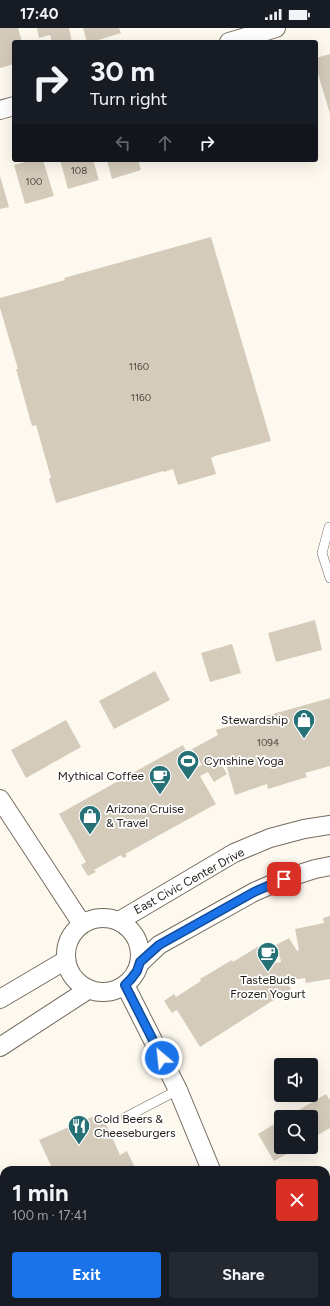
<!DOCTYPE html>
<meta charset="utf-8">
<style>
body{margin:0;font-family:Figtree,sans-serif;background:#242831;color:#f1f3f6;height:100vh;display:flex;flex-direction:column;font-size:15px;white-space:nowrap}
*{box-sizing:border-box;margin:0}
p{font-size:13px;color:#9ea1a6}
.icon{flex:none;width:22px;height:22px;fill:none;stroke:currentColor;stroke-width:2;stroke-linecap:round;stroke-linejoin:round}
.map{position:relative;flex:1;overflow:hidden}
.panel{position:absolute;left:0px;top:1138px;width:330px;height:140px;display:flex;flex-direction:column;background:#171b24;border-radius:12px 12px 0 0;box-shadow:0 4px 16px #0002}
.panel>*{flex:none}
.banner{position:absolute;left:12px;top:12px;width:306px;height:122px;border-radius:4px;box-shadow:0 4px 16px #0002;background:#171b24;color:#f1f3f6;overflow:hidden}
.buttons{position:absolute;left:274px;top:1030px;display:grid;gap:8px}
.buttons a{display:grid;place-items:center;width:44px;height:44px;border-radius:4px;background:#171b24;box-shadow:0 4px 16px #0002;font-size:20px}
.pin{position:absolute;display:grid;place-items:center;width:34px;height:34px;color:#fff;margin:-17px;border-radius:8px;box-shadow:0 2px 6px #0006}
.me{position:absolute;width:44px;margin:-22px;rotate:332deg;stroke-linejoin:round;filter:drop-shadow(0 0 3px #0008)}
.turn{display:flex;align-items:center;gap:14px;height:84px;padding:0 12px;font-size:18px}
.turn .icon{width:52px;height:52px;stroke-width:2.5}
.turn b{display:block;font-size:28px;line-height:34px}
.lanes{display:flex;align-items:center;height:38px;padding:0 12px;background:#0003;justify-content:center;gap:20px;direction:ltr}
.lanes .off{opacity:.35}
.round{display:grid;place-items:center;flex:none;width:42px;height:42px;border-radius:4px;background:#242831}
.headline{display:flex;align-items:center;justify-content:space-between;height:68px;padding:0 12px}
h1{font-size:24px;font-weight:700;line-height:30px}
.primary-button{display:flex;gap:8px;margin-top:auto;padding:8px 12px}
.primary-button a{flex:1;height:46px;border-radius:4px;background:#1a73e8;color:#fff;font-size:16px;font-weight:700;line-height:46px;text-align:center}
.primary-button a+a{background:#242831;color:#f1f3f6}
.status{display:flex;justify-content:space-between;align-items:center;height:28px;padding:0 20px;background:#171b24;direction:ltr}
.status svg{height:11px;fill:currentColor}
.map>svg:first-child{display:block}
.building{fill:#d4cbbb}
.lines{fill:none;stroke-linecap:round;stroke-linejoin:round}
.service-casing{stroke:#756c5e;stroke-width:10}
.minor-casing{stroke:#756c5e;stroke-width:20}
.service{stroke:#fff;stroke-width:9}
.minor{stroke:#fff;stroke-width:18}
.route-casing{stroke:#114b97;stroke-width:10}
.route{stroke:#1a73e8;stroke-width:7}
.labels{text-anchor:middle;stroke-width:3.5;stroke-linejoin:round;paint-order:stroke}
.number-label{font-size:10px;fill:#4c473f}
.poi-label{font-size:12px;fill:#1f1b16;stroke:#fff;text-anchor:start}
.street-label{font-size:12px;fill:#1f1b16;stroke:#fff}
</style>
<div class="status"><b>17:40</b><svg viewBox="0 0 49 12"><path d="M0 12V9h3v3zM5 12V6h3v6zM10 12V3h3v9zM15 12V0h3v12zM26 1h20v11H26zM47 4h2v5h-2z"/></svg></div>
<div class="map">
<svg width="330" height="1278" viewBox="0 0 330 1278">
<rect width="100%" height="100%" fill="#fef9ef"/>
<g class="building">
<polygon points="0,0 18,0 22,14 14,14 14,36 0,40"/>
<polygon points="37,0 69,0 72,14 52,14 50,7 39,10"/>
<polygon points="83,0 119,0 121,5 92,14 87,14"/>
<polygon points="330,26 330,86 316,39 316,30"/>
<polygon points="25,132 43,132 54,168 25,176 14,137 25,134"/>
<polygon points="60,132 93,132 99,152 68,161"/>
<polygon points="107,132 138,132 141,142 112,151"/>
<polygon points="0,148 9,179 0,181"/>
<polygon points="211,209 271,413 215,428 211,430 216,446 178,457 173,441 164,444 163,443 56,475 49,451 51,450 36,397 32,398 16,341 18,341 0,280 0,270 65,252 64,250"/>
<polygon points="315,592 322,622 276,634 268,605"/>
<polygon points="232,616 241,645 210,654 201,625"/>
<polygon points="155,643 170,672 114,701 99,673"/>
<polygon points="330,670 330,738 305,745 307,749 268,761 267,756 235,767 225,733 221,736 227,746 214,754 208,744 200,748 216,776 125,826 127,828 123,830 121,827 94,842 96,844 88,848 81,837 86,834 59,786 183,717 195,740 202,737 192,721 218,707 216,702"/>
<polygon points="66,692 81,719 26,750 11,722"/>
<polygon points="330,888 330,951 306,955 305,950 286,953 291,961 200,1019 177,982 172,985 164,973 174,966 176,969 201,953 200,951 232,932 233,934 262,916 275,935 281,934 280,929 274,918 289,910 297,923 299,922 295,901 324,895 323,890"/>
<polygon points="326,1066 330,1072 330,1100 311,1111 311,1089 287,1089"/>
<polygon points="101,1085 120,1127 127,1123 136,1142 53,1142 39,1112"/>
<polygon points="281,1092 281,1119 299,1119 274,1133 258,1106"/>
</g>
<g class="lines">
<g class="service-casing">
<g id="service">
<polyline points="330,500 329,499 322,525 330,550"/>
<polyline points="126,1089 178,1062"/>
</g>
</g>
<g class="minor-casing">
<g id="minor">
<polyline points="229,14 276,0"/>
<polyline points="0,82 14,78"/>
<polyline points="0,771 82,896"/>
<circle cx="103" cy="927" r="37"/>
<polyline points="119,893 234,825 270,810 304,801 330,797"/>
<polyline points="140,935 159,917 254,864 284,851 315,841 330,838"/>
<polyline points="125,957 178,1062 211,1142"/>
<polyline points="0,971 66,932"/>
<polyline points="0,1019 89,961"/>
<polyline points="251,1274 252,1278"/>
</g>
</g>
<use href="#service" class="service"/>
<use href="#minor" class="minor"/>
</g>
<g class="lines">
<g class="route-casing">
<polyline id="route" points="162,1030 125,957 131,951 137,943 140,934 159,917 254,864 284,851"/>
</g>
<use href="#route" class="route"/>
</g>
<defs>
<g id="shop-pin" transform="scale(1.15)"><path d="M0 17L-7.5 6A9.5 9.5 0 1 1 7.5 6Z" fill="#267176" stroke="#fff"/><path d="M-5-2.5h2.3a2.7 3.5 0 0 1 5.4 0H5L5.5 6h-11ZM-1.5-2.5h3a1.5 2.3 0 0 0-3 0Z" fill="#fff"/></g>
<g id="stadium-pin" transform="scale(1.15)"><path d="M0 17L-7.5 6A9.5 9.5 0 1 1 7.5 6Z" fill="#267176" stroke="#fff"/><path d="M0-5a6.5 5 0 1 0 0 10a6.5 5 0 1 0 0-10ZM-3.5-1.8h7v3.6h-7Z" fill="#fff"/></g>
<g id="cafe-pin" transform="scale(1.15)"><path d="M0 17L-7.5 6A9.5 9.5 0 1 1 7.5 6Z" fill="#267176" stroke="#fff"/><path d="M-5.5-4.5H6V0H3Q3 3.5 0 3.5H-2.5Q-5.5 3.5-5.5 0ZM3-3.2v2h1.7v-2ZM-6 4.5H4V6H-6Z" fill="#fff"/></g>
<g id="restaurant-pin" transform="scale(1.15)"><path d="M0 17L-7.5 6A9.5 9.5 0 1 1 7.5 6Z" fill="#267176" stroke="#fff"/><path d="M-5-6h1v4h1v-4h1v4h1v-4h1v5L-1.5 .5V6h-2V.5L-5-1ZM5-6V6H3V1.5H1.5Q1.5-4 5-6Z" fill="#fff"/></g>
</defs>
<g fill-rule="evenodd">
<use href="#shop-pin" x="304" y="692"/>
<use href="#stadium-pin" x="188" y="733"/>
<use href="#cafe-pin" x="160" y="748"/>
<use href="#shop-pin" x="90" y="788"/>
<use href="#cafe-pin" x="268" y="925"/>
<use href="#restaurant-pin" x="79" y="1098"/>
</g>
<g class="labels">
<g class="number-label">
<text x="79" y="146">108</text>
<text x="34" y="157">100</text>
<text x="139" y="342">1160</text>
<text x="141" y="373">1160</text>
<text x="268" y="718">1094</text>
</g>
<g class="poi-label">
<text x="288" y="696" text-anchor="end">Stewardship</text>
<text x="204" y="737">Cynshine Yoga</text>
<text x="144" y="752" text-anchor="end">Mythical Coffee</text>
<text x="106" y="785">Arizona Cruise<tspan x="106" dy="14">&amp; Travel</tspan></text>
<text x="268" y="956" text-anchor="middle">TasteBuds<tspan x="268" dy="14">Frozen Yogurt</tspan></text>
<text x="94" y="1095">Cold Beers &amp;<tspan x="94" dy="14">Cheeseburgers</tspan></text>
</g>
<g class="street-label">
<text transform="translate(189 853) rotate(-29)" y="4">East Civic Center Drive</text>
</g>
</g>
</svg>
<div class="buttons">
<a><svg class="icon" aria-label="sound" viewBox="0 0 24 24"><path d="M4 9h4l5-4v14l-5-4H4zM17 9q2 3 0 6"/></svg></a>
<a><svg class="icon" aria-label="search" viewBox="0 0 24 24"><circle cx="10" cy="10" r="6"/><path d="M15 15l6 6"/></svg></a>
</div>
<div class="pin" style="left:284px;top:851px;background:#d93025"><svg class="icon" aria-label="arrive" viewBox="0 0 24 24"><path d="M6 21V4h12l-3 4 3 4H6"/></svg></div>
<svg class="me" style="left:162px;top:1030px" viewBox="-20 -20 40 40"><circle r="17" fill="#1a73e8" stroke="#fff" stroke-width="3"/><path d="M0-11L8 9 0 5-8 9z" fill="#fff"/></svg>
<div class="banner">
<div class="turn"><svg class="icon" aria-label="right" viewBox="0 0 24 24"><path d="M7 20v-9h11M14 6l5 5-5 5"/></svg><div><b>30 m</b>Turn right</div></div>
<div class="lanes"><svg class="icon off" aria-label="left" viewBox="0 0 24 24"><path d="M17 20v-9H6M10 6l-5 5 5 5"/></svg><svg class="icon off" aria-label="ahead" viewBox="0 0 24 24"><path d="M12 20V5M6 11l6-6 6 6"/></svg><svg class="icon" aria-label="right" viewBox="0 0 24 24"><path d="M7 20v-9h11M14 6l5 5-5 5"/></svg></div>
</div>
<section class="panel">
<div class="headline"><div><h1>1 min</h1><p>100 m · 17:41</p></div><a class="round" style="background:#d93025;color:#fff"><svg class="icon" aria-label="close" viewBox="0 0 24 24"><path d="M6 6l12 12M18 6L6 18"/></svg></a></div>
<div class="primary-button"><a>Exit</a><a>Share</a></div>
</section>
</div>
